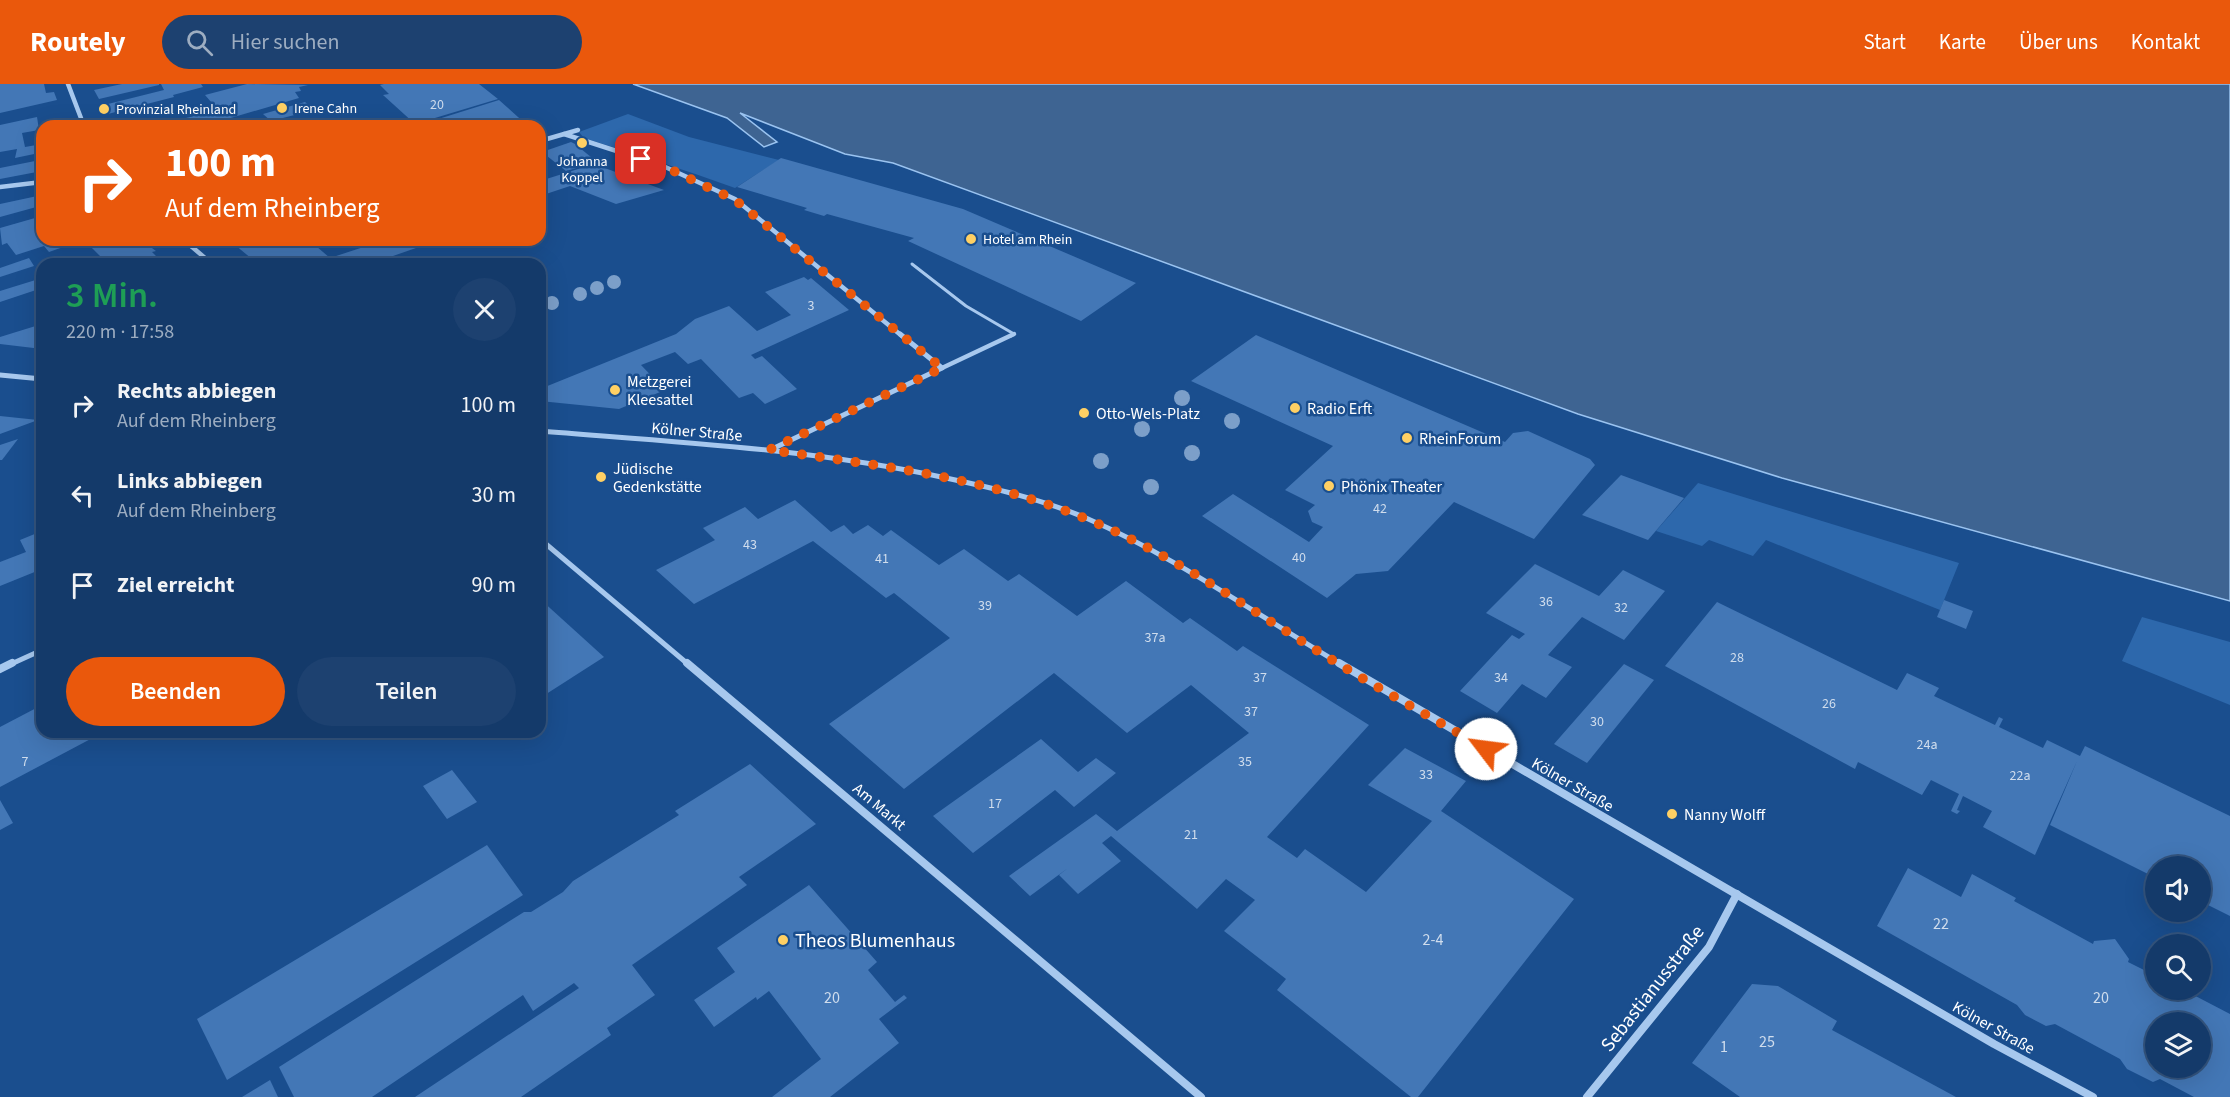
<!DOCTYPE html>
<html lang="de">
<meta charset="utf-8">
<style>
body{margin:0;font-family:"Source Sans 3",sans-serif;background:#1d4170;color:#f1f3f6;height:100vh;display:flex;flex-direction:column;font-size:22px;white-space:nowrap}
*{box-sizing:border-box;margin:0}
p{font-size:20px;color:#9dadc1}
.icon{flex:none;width:33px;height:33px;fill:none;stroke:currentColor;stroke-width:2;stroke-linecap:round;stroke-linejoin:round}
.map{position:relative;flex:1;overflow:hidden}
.side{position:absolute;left:36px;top:174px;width:510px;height:480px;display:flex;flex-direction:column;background:#143a6a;border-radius:18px;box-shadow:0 6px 24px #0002,0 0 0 2px #33547e}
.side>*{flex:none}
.guide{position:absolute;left:36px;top:36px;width:510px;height:126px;border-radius:18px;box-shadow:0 6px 24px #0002,0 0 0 2px #33547e;background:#ea580c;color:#fff;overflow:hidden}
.controls{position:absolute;left:2145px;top:772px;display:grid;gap:12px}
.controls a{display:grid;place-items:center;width:66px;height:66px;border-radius:50%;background:#143a6a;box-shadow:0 6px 24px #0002,0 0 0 2px #33547e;font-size:30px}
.pin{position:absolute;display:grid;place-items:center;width:51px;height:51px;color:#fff;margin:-26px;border-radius:12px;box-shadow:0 3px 9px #0006}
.me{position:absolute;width:66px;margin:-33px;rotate:300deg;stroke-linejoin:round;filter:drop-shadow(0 0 4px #0008)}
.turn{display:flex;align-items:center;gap:21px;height:126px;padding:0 30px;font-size:27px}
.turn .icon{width:78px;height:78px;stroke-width:2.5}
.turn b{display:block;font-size:42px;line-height:51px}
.round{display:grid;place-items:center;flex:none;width:63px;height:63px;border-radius:32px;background:#1d4170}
.overview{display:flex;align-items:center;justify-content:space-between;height:102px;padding:0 30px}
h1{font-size:36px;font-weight:600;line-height:45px;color:#1e9e55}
.action{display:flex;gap:12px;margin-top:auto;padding:12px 30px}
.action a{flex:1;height:69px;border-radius:36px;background:#ea580c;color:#fff;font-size:24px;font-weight:600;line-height:69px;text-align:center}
.action a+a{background:#1d4170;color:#f1f3f6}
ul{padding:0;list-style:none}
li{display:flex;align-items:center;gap:18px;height:90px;padding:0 30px}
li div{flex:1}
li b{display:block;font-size:22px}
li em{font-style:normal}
header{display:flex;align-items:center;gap:36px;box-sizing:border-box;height:84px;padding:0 30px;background:#ea580c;color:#fff}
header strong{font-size:28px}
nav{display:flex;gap:33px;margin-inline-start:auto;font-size:21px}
.search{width:420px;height:54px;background:#1d4170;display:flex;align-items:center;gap:15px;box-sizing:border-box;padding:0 21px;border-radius:33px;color:#9dadc1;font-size:22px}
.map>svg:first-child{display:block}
.green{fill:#2d68ac}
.water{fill:#3e6492;stroke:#9ac3f0;stroke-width:1.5}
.building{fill:#4377b6;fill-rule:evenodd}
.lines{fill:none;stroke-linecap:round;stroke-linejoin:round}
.service-far1{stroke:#a7c8ee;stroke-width:3}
.service{stroke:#a7c8ee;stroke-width:4.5}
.minor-far2{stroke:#a7c8ee;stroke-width:4.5}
.minor-far1{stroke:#a7c8ee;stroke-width:5}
.minor{stroke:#a7c8ee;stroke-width:8}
.tree{fill:#7c9fc9}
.route{stroke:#ea580c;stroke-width:10;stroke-dasharray:0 18}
.poi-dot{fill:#ffd064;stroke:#1a4e8e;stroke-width:2}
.labels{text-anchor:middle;stroke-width:5;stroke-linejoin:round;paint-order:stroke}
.number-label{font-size:14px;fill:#d0dded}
.far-poi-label{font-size:14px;fill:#fff;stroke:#1a4e8e;text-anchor:start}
.poi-label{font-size:16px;fill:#fff;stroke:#1a4e8e;text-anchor:start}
.street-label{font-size:16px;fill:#fff;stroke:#1a4e8e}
.near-number-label{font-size:16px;fill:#d0dded}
.near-poi-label{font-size:20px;fill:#fff;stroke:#1a4e8e;text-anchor:start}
.near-street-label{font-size:20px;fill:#fff;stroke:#1a4e8e}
</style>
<header>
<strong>Routely</strong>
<div class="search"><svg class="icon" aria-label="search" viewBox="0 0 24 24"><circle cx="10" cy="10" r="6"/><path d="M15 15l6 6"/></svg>Hier suchen</div>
<nav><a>Start</a><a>Karte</a><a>Über uns</a><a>Kontakt</a></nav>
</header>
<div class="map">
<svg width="2230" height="1013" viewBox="0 0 2230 1013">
<rect width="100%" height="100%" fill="#1a4e8e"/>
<g class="green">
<path d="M628 30 689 53 779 76 735 104C685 86 635 70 584 54L579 48Z"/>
<polygon points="1698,399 1959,479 1940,526 1766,456 1753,472 1709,456 1702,462 1656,447"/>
<polygon points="2142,533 2230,558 2230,621 2122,577"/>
</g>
<polygon class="water" points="633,0 2230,0 2230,517 1782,394 1578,330 893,79 845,70 740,29 777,58 764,63 727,34"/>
<g class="building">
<polygon points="0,0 44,0 46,9 54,8 57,16 0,29"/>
<polygon points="122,0 159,0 159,1 99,15 94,6"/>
<polygon points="161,0 201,0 203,3 173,11 174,13 104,31 100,22 164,6"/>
<polygon points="247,0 308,1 299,3 301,7 295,8 299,14 234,33 201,42 181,42 178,36 218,26 205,11"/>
<polygon points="384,0 479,0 498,15 415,40 383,11 389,10 380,1"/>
<polygon points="499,16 528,42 478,42 470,35 449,42 416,42"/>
<polygon points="305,18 314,26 271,37 263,30"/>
<polygon points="37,33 39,46 22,49 25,63 42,60 42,87 0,95 0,84 35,77 39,69 15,74 17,65 0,68 0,41"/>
<polygon points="571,58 575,60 597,78 566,87 542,68"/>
<polygon points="781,74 963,125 1136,199 1081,237 908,157 914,154 827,130 824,132 804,126 807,124 737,103"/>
<polygon points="594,80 664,106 616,120 570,102 540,112 540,97"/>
<polygon points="42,111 42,125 40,122 0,133 0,120"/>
<polygon points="42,132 42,156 83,156 49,168 44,162 16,171 7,159 2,161 0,144"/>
<polygon points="110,156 141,156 156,167 152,168 164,180 85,180 102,174 91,163"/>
<polygon points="229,156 309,156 330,174 385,156 439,156 370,180 258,180"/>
<polygon points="29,174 34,182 0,193 0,184"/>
<polygon points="804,193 808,196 811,194 849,226 751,271 755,275 762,272 797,305 765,320 753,309 739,314 701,275 688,280 675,268 641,281 665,306 619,325 540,317 540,305 676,250 695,235 729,222 757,247 791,231 765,208"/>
<polygon points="42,194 42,204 0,218 0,207"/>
<polygon points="42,240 42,265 0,260 0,253"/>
<polygon points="1256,251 1505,358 1513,349 1528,347 1590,375 1595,381 1534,455 1454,418 1388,487 1356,490 1327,514 1202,432 1233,410 1309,458 1323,443 1312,438 1308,427 1315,421 1285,406 1333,362 1191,297"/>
<polygon points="0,332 38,336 0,350"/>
<polygon points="18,355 2,376 0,376 0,361"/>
<polygon points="1621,391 1684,414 1648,456 1582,431"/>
<polygon points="795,416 831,448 844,441 853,450 868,441 883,452 891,446 939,481 964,465 1008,497 1019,490 1077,532 1126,497 1183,539 1190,534 1237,567 1243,562 1369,641 1267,753 1297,774 1305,765 1366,808 1432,737 1368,701 1405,664 1466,697 1441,727 1574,815 1418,1013 1411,1013 1277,906 1286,895 1224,847 1255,816 1226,795 1197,825 1111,752 1102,759 1121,777 1078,810 1059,791 1068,784 1030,812 1009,792 1096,730 1117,747 1249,649 1191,601 1127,649 1054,589 904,705 829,640 950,554 894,509 886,514 813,457 694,520 656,486 715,456 703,444 745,423 758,435"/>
<polygon points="42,447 42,485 0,502 0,478 26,468 20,456"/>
<polygon points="1535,480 1599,512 1623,486 1665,507 1624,556 1582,533 1548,571 1572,583 1546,614 1522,600 1497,629 1460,607 1512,551 1519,555 1525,550 1486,529"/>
<polygon points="540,515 604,573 540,614"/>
<polygon points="1944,516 1973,527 1966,545 1937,533"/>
<polygon points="1717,518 1897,606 1907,589 1939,604 1934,612 1995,641 1999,633 2003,635 1999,643 2043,664 2047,656 2080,672 2085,662 2230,732 2230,832 2200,817 2200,783 2156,783 2156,794 2050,741 2077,677 2035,771 1983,743 1992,727 1963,712 1957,726 1960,727 1957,730 1951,727 1959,710 1931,696 1922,711 1858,678 1855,685 1665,582"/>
<polygon points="1624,580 1654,596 1587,679 1554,660"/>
<polygon points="42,621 42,648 99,648 100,650 0,703 0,643"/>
<polygon points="1041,655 1078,688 1096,674 1116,689 1074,723 1055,706 973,769 933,732"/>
<polygon points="750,680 816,740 739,793 747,801 632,881 655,911 607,944 611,951 521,1013 415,1013 579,904 574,899 533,927 523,911 372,1013 294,1013 279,983 524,828 531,828 563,808 573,797 679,731 675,727"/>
<polygon points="452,686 477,718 447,735 423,702"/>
<polygon points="0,716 13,739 0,746"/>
<polygon points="487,761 523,811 227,996 197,935"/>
<path d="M1908 784 1961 813 1972 790 2016 814 2014 817 2093 860 2094 857 2115 855 2129 875 2128 878 2156 892V906H2184L2230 930V1013H2194L2160 995 2153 998 2127 985 2120 975 2055 940 2046 942 2025 931 2017 921 1877 842ZM2156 939H2200V984H2156Z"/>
<polygon points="809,801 877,878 868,886 895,918 904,911 907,914 879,935 899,959 830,1013 772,1013 821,975 769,907 757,916 756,913 714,943 694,916 735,888 717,864"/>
<polygon points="1752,900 1778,902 1837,937 1832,946 1956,1013 1740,1013 1692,979"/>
<polygon points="270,996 278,1013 242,1013"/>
</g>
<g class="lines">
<polyline class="service-far1" points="912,180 966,222 1014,250 1011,252"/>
<polyline class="service" points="942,284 1014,250"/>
<g class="minor-far2">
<polyline points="68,0 84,42"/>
<polyline points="564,50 663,82 735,115 902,252"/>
<polyline points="540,57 578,46"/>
<polyline points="0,103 42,98"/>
<polyline points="184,156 212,180"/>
<polyline points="191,162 210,156"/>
</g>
<g class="minor-far1">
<polyline points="0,291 42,295"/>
<path d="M540 347C676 358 813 365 946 394 993 404 1041 415 1086 434 1176 473 1257 531 1342 581"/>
<polyline points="770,366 942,284 900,250"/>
<polyline points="540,455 689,581"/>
<polyline points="9,581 42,566"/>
</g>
<g class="minor">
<polyline points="687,579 1201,1013"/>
<polyline points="1339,579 1994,960 2093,1013"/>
<polyline points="0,585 12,579"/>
<polyline points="1587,1013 1709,863 1737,810"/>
</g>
</g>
<g class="tree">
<circle cx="614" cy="198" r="7"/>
<circle cx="597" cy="204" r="7"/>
<circle cx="580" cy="210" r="7"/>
<circle cx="552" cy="219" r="7"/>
<circle cx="1182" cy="314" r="8"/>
<circle cx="1232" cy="337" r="8"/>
<circle cx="1142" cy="345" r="8"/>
<circle cx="1192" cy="369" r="8"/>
<circle cx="1101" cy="377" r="8"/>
<circle cx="1151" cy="403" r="8"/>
</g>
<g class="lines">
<path class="route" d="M641 75 663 82 735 116 942 284 769 366C876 381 983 393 1084 434 1169 468 1244 522 1321 569 1375 603 1431 633 1486 665"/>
</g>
<g class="poi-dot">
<circle cx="282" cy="24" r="6"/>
<circle cx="104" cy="25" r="6"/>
<circle cx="582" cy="59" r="6"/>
<circle cx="971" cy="155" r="6"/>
<circle cx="615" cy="306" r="6"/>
<circle cx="1295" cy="324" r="6"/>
<circle cx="1084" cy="329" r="6"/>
<circle cx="1407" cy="354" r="6"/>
<circle cx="601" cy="393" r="6"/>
<circle cx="1329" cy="402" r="6"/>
<circle cx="1672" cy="730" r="6"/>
<circle cx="783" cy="856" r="6"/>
</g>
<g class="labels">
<g class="number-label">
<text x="437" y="25">20</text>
<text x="811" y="226">3</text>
<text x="1380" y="429">42</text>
<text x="750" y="465">43</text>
<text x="1299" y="478">40</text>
<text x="882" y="479">41</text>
<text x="1546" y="522">36</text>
<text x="985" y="526">39</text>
<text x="1621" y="528">32</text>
<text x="1155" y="558">37a</text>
<text x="1737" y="578">28</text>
<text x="1260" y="598">37</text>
<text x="1501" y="598">34</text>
<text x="1829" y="624">26</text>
<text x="1251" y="632">37</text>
<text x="1597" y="642">30</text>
<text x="1927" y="665">24a</text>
<text x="25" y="682">7</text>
<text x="1245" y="682">35</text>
<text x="1426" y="695">33</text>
<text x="2020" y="696">22a</text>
<text x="995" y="724">17</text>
<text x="1191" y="755">21</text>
</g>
<g class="far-poi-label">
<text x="294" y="29">Irene Cahn</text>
<text x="116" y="30">Provinzial Rheinland</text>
<text x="582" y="82" text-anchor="middle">Johanna<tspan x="582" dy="16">Koppel</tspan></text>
<text x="983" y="160">Hotel am Rhein</text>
</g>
<g class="poi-label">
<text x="627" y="303">Metzgerei<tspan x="627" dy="18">Kleesattel</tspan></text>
<text x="1307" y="330">Radio Erft</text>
<text x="1096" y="335">Otto-Wels-Platz</text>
<text x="1419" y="360">RheinForum</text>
<text x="613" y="390">Jüdische<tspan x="613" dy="18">Gedenkstätte</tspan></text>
<text x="1341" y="408">Phönix Theater</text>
<text x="1684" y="736">Nanny Wolff</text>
</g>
<g class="street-label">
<text transform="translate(697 347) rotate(5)" y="6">Kölner Straße</text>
<text transform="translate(1573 700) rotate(30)" y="6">Kölner Straße</text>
<text transform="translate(880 722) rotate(40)" y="6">Am Markt</text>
<text transform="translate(1994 943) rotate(29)" y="6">Kölner Straße</text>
</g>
<g class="near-number-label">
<text x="1941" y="845">22</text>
<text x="1433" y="861">2-4</text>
<text x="832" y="919">20</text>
<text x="2101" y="919">20</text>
<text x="1767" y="963">25</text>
<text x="1724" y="968">1</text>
</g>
<g class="near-poi-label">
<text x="795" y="863">Theos Blumenhaus</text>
</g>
<g class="near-street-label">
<text transform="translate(1652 904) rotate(-52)" y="7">Sebastianusstraße</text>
</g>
</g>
</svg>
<div class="controls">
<a><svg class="icon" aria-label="sound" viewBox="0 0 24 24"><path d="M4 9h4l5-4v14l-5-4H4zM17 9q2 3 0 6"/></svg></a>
<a><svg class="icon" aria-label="search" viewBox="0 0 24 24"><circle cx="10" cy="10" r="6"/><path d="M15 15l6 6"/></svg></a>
<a><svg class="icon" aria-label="layers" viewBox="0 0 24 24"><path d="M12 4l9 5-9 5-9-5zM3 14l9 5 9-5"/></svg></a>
</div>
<div class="pin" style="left:641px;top:75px;background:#d93025"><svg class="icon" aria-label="arrive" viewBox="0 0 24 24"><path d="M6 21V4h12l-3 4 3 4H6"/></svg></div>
<svg class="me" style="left:1486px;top:665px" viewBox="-20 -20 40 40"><circle r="19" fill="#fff"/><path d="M0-13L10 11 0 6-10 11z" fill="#ea580c"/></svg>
<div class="guide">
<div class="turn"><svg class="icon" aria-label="right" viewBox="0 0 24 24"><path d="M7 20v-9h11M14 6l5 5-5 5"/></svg><div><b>100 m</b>Auf dem Rheinberg</div></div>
</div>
<section class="side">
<div class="overview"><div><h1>3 Min.</h1><p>220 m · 17:58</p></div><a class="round"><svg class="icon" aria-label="close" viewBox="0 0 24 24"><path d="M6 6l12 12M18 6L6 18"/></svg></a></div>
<ul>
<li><svg class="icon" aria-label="right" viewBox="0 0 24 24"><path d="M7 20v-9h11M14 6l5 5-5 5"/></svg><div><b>Rechts abbiegen</b><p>Auf dem Rheinberg</p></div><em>100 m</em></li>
<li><svg class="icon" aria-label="left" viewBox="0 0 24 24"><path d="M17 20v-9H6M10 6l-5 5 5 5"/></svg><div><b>Links abbiegen</b><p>Auf dem Rheinberg</p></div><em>30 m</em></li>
<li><svg class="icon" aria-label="arrive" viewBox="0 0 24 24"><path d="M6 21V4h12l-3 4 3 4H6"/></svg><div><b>Ziel erreicht</b></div><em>90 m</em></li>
</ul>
<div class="action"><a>Beenden</a><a>Teilen</a></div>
</section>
</div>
